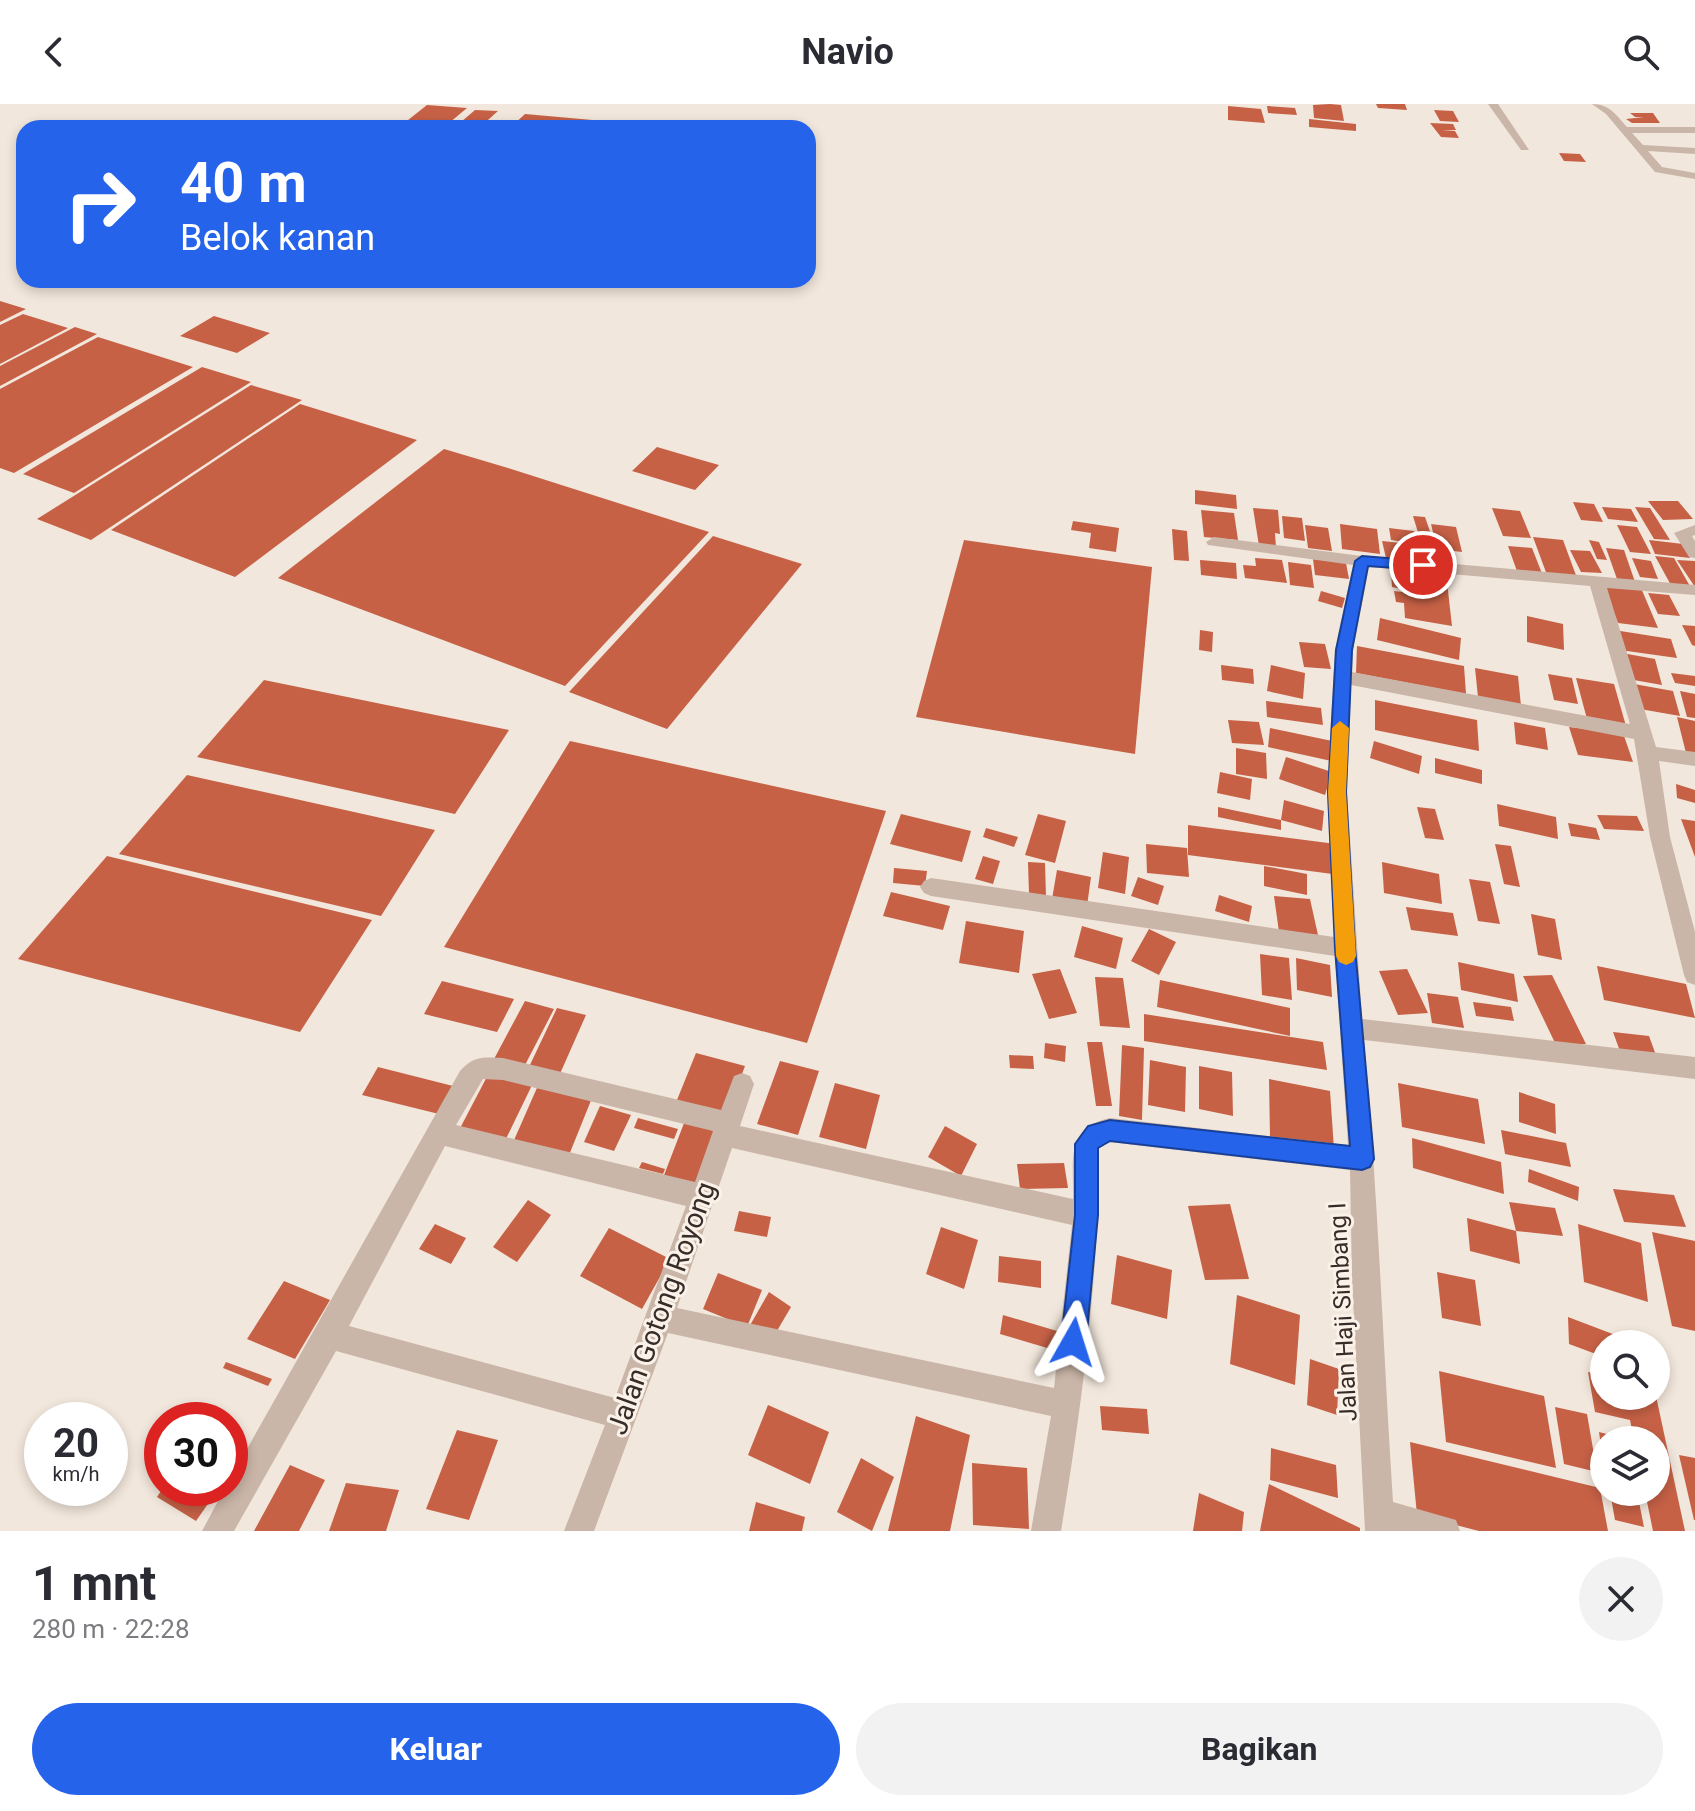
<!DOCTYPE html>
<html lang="id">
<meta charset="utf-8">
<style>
body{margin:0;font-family:Roboto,sans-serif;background:#f2f2f3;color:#2b2b33;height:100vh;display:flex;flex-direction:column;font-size:30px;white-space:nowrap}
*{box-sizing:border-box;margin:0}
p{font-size:26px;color:#7c7c81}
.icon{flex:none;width:44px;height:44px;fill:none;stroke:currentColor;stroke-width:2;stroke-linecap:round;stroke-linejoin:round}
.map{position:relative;height:1427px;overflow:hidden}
.sheet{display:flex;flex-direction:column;background:#fff;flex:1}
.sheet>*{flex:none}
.banner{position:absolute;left:16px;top:16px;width:800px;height:168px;border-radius:24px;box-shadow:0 4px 12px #0003;background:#2563eb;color:#fff;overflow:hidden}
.tools{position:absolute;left:1590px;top:1226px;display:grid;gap:16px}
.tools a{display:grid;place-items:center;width:80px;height:80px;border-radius:50%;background:#fff;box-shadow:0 4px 12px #0003;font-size:40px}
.speed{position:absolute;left:24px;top:1298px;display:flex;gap:16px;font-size:40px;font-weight:700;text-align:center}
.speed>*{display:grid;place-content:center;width:104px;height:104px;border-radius:50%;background:#fff;box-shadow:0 4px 12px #0003;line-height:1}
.speed small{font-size:20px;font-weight:400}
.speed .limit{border:12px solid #d22;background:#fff;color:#111}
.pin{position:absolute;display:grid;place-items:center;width:68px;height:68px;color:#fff;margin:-34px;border:4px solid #fff;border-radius:50%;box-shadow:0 2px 8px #0007}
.me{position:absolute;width:88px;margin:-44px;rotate:6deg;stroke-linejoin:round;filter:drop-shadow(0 0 6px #0008)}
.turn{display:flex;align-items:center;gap:28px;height:168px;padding:0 32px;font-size:36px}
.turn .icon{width:104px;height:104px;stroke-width:2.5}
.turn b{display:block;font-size:56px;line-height:68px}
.round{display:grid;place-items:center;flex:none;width:84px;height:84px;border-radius:42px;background:#f2f2f3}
.headline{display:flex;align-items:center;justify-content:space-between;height:136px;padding:0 32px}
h1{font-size:48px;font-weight:700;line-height:60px}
.button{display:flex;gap:16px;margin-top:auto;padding:16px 32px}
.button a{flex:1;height:92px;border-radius:48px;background:#2563eb;color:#fff;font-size:32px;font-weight:700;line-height:92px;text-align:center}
.button a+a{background:#f2f2f3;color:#2b2b33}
header{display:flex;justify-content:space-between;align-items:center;height:104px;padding:0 32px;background:#fff;font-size:36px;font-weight:700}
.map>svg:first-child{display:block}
.building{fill:#c66146}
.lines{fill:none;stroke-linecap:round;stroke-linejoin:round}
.minor{fill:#cab6a8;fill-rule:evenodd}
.route{fill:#2563eb;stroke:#184099;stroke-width:2}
.slow{fill:#f59e0b}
.labels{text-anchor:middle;stroke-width:6;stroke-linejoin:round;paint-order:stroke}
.street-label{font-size:24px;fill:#372c28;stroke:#faf1e8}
.near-street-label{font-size:28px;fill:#372c28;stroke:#faf1e8}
</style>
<header><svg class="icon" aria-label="back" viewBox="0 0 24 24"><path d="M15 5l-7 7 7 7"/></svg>Navio<svg class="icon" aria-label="search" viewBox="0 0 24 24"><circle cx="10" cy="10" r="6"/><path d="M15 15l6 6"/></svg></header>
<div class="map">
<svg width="1695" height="1427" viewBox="0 0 1695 1427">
<rect width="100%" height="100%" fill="#f2e7dc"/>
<g class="building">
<polygon points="1330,0 1341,1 1344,17 1314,14 1313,1"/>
<polygon points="1376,0 1405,0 1407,6 1378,4"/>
<polygon points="427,1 467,4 443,24 398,24"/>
<polygon points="1228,2 1261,5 1265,19 1228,16"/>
<polygon points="1267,2 1295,4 1297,11 1268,9"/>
<polygon points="475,6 498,7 479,24 454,24"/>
<polygon points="1434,6 1453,7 1459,18 1440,17"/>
<polygon points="1630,9 1653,9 1660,19 1632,19 1626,15 1644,13 1635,13"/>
<polygon points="525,10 660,22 660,24 510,24"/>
<polygon points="1309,15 1356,20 1356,27 1309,23"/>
<polygon points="1430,19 1453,20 1456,26 1442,26 1455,27 1459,34 1441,33"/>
<polygon points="1559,49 1580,50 1586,58 1564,57"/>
<polygon points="0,197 26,205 0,218"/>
<polygon points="23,210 68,224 0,260 0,221"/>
<polygon points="214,212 270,229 237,249 180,232"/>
<polygon points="75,223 97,230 0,282 0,262"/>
<polygon points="98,233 193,263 14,369 0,364 0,285"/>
<polygon points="202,263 251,278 74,389 23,370"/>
<polygon points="251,281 302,296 91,436 37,415"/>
<polygon points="300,300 417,336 235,473 111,426"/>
<polygon points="657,343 691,353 719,361 695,386 632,367"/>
<polygon points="444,345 508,364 709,428 565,582 278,474"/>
<polygon points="1195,386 1236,391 1237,405 1195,400"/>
<polygon points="1648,397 1678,397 1693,415 1663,416"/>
<polygon points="1573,398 1594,400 1603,418 1581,416"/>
<polygon points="1602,403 1631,405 1638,418 1608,415"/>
<polygon points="1635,403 1650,404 1670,436 1654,435"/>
<polygon points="1253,404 1278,406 1280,430 1275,429 1276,444 1259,442"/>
<polygon points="1492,404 1520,407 1531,434 1503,432"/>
<polygon points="1201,406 1234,409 1238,436 1204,433"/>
<polygon points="1282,412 1302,414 1305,437 1284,434"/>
<polygon points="1413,412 1425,413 1433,436 1420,435"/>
<polygon points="1073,417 1119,424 1116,448 1089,444 1091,429 1071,426"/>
<polygon points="1340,420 1377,425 1380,450 1342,445"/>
<polygon points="1431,420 1456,423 1462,448 1437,445"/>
<polygon points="1305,421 1328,424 1332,447 1308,444"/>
<polygon points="1617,421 1637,423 1651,450 1630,448"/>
<polygon points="1389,424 1414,427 1417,440 1391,436"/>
<polygon points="1172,425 1187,427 1189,457 1174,456"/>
<polygon points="713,432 802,460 667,625 569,588"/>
<polygon points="1533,433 1563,436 1577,474 1547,471"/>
<polygon points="964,436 1152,463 1135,650 916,613"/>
<polygon points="1589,436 1599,438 1607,456 1597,455"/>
<polygon points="1649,436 1683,440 1690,454 1655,450"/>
<polygon points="1382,437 1431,442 1435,459 1386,454"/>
<polygon points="1508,442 1532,444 1543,472 1518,470"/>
<polygon points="1606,444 1624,446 1635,478 1617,475"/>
<polygon points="1570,446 1590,447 1602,469 1581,468"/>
<polygon points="1655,452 1674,454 1691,484 1672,483"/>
<polygon points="1255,454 1282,456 1287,479 1245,474 1243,461 1256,462"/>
<polygon points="1632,454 1651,457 1658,475 1640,473"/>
<polygon points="1313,455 1346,459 1349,475 1315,471"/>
<polygon points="1200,456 1236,459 1237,475 1201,471"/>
<polygon points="1677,456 1695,457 1695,483"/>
<polygon points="1288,458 1311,461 1314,484 1290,481"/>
<polygon points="1391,468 1447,478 1452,522 1405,514 1404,499 1396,498 1394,487 1402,488 1402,485 1392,483"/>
<polygon points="1603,480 1641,484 1658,524 1618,519"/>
<polygon points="1321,487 1345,494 1342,504 1318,497"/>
<polygon points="1648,489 1669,491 1680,512 1658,510"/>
<polygon points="1527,512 1563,520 1564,546 1527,538"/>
<polygon points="1380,514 1461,534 1459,556 1377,536"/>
<polygon points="1682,521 1695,522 1695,542 1692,541"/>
<polygon points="1200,526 1213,528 1212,548 1199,546"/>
<polygon points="1614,526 1671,535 1677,554 1620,546"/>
<polygon points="1299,538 1325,540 1331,565 1304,563"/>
<polygon points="1357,542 1464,562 1466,590 1356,569"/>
<polygon points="1622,549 1655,555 1662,581 1628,575"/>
<polygon points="1221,561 1253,565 1254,580 1222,576"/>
<polygon points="1271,561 1305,569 1303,595 1267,587"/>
<polygon points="1475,564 1518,572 1521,602 1478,593"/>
<polygon points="1671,569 1695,572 1695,582 1675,579"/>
<polygon points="1548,570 1572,574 1578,600 1554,596"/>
<polygon points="1576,574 1614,580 1626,622 1587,615"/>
<polygon points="264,576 509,626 455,710 197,653"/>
<polygon points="1634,580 1673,587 1680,612 1640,605"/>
<polygon points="1680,587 1695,590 1695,614 1687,613"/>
<polygon points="1375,596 1477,616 1479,647 1375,626"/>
<polygon points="1266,597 1321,604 1323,621 1267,613"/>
<polygon points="1677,613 1695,617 1695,651 1686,649"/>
<polygon points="1228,616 1259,618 1264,641 1232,639"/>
<polygon points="1514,618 1545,624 1548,646 1516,640"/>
<polygon points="1569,623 1623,629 1633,658 1578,651"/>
<polygon points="1270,624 1337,638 1336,658 1268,643"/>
<polygon points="570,637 886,707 807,939 444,843"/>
<polygon points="1374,637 1422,652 1419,670 1370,654"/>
<polygon points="1236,644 1266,649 1267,675 1236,670"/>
<polygon points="1286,653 1332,668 1325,691 1279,675"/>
<polygon points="1435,654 1482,666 1482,680 1435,669"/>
<polygon points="1220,668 1252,675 1250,696 1217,689"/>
<polygon points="187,671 435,726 381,812 119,750"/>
<polygon points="1676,680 1695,686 1695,699 1677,694"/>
<polygon points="1284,696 1324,707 1322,727 1281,716"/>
<polygon points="1497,700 1556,713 1558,735 1499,722"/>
<polygon points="1218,703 1281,716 1281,726 1218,713"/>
<polygon points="1417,703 1435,705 1444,736 1425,734"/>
<polygon points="901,710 971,727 962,758 890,740"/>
<polygon points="1038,710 1066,717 1055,759 1025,751"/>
<polygon points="1597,711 1637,712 1644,727 1604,725"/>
<polygon points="1681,715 1695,717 1695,753"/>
<polygon points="1568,719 1596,724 1600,736 1571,732"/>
<polygon points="1188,721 1336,740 1340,771 1188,751"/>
<polygon points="986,724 1018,733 1014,743 983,733"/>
<polygon points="1146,740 1187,744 1189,773 1147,769"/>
<polygon points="1495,740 1511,742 1520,783 1504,780"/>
<polygon points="1103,748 1129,753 1125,790 1098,784"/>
<polygon points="107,752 372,816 300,928 18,855"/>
<polygon points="983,752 1000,757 993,780 975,775"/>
<polygon points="1028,758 1045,759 1046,793 1029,791"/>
<polygon points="1382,758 1439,770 1442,800 1384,789"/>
<polygon points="1264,762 1307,770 1307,791 1264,782"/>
<polygon points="894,764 927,767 925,782 893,779"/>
<polygon points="1057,766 1091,773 1087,802 1052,795"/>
<polygon points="1138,773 1164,782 1158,801 1131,792"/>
<polygon points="1469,775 1490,778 1500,820 1478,817"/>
<polygon points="891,788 950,802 943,826 883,812"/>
<polygon points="1219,791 1252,802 1249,818 1215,807"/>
<polygon points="1274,792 1310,795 1318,831 1279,828"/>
<polygon points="1406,803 1453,809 1458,832 1411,826"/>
<polygon points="1531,810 1555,815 1562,856 1538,851"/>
<polygon points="966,817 1024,827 1019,869 959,859"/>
<polygon points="1082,822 1123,834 1116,865 1074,853"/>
<polygon points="1149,825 1176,838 1159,871 1131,857"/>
<polygon points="1260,850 1289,854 1292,896 1262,891"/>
<polygon points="1296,854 1330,861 1332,893 1297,886"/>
<polygon points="1458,858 1514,870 1518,898 1461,886"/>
<polygon points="1597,862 1686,880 1695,914 1604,896"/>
<polygon points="1060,865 1077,909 1049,915 1032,870"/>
<polygon points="1407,865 1428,909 1398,911 1379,867"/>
<polygon points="1552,871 1586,940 1556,941 1523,872"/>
<polygon points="1095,873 1123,874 1130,924 1100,922"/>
<polygon points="1160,876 1290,904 1290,932 1157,903"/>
<polygon points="442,877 514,895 497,928 424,910"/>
<polygon points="1427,889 1458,893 1464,924 1432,919"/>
<polygon points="525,897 554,905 524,963 494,955"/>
<polygon points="1473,898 1511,903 1514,917 1476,912"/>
<polygon points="557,904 586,911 559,972 528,965"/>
<polygon points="1144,910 1323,938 1327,966 1144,937"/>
<polygon points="1613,928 1649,932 1657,954 1621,950"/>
<polygon points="1087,938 1102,938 1112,1002 1096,1002"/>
<polygon points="1045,939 1066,942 1065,958 1044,954"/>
<polygon points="1122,941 1144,944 1142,1016 1119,1012"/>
<polygon points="696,949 745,962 727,1010 677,996"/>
<polygon points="1009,951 1033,952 1034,965 1010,964"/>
<polygon points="1150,956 1186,963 1185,1008 1148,1001"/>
<polygon points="780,957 819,967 798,1031 757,1020"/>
<polygon points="1199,962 1232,968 1233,1012 1199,1005"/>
<polygon points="378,963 453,982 439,1010 362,991"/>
<polygon points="491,965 534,977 502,1043 457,1030"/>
<polygon points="1269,975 1330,987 1334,1045 1270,1033"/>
<polygon points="540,977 594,989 567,1056 511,1043"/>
<polygon points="835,979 880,991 866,1045 819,1033"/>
<polygon points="1398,979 1478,995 1485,1040 1402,1023"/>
<polygon points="1519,988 1555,1000 1556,1030 1519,1018"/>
<polygon points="600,1002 631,1011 614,1047 584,1038"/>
<polygon points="638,1014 678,1025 674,1035 634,1024"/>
<polygon points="686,1014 724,1025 700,1090 661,1079"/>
<polygon points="945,1022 977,1040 961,1072 928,1053"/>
<polygon points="1501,1026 1566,1039 1571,1063 1505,1050"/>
<polygon points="1412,1034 1501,1058 1504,1090 1413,1064"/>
<polygon points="642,1058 665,1065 663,1070 639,1064"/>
<polygon points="1064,1059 1068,1084 1020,1085 1017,1060"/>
<polygon points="1529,1065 1579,1083 1578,1097 1528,1078"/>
<polygon points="1613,1085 1674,1091 1686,1123 1624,1118"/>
<polygon points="528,1096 551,1111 517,1158 493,1143"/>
<polygon points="1509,1098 1555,1104 1563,1132 1516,1127"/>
<polygon points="1230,1100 1249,1175 1205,1176 1188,1102"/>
<polygon points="739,1107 771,1113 767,1133 734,1127"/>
<polygon points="1467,1114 1516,1127 1520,1160 1470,1147"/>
<polygon points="435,1120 466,1134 451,1160 419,1145"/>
<polygon points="1578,1120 1641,1139 1648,1198 1584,1178"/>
<polygon points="941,1123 978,1136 964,1185 926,1170"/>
<polygon points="609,1124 670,1155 642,1205 580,1172"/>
<polygon points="1652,1128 1695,1137 1695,1227 1672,1222"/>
<polygon points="1117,1151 1172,1166 1167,1215 1111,1200"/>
<polygon points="999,1152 1041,1157 1041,1184 998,1178"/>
<polygon points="1437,1168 1475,1176 1481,1222 1442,1214"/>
<polygon points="718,1169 762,1186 747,1223 703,1205"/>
<polygon points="284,1177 330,1196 295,1255 247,1235"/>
<polygon points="769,1188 791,1203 771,1237 749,1223"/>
<polygon points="1237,1191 1300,1211 1295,1281 1230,1260"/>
<polygon points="1003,1211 1057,1227 1054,1246 1000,1230"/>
<polygon points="1568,1213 1639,1240 1604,1240 1604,1253 1569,1240"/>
<polygon points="1310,1255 1339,1265 1337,1311 1307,1301"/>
<polygon points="226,1258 272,1275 268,1282 223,1264"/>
<polygon points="1439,1267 1544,1292 1556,1364 1446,1338"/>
<polygon points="1588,1268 1604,1272 1604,1292 1656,1292 1685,1427 1653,1427 1645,1388 1656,1388 1656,1336 1634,1336 1630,1316 1595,1308"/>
<polygon points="768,1301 829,1328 810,1380 748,1351"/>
<polygon points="1100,1302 1147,1305 1149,1330 1102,1326"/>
<polygon points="1555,1303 1587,1310 1597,1368 1564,1360"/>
<polygon points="916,1312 970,1331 950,1427 888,1427"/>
<polygon points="457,1326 498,1336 469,1416 426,1405"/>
<polygon points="1599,1328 1626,1335 1626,1336 1604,1336 1602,1348"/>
<polygon points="1410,1338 1600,1384 1608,1427 1479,1427 1417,1411"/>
<polygon points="1271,1344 1336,1361 1338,1394 1270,1376"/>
<polygon points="1679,1351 1695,1354 1695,1416 1694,1416"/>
<polygon points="861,1354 894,1373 872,1427 837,1408"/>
<polygon points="972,1359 1027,1364 1029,1425 973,1421"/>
<polygon points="290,1361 325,1376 299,1427 254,1427"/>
<polygon points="346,1379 399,1386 386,1427 329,1427"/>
<polygon points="1269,1380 1360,1424 1360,1427 1260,1427"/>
<polygon points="163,1384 219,1384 196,1417 157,1393"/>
<polygon points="1610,1388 1637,1388 1644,1423 1615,1416"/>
<polygon points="1199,1389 1244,1408 1242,1427 1193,1427"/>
<polygon points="756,1398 805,1413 802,1427 749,1427"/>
</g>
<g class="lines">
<g class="minor">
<polygon points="1488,0 1498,0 1529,46 1521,46"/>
<path d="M1592 0C1610 0 1616 11 1627 23H1695V29H1632L1643 41 1695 44V50L1648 47 1662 63 1695 69V75L1655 68 1606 10Z"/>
<polygon points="1695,421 1695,431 1692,432 1695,437 1695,454 1689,453 1674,429"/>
<path d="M1214 433 1362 452 1695 481V491L1607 484 1656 643 1695 648V662L1659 657 1670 733 1695 828V881L1687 878 1684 871 1650 733 1634 635 1351 581 1347 688 1362 915 1695 953V975L1364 936C1378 1089 1383 1244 1393 1398L1456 1416 1460 1427H1365L1352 1176 1350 1066 1110 1038 1099 1044C1099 1173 1082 1300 1061 1427H1031L1051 1312 668 1229 594 1427H564L605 1321 336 1247 234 1427H202L225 1384H230V1375L460 967C473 952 483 953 503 954L721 1006 734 972 742 969 750 972 754 980 740 1022 1073 1095C1074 1057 1064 1024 1110 1014L1348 1041 1335 852 931 792 924 789 920 783 924 777 931 774 1334 833 1327 688 1335 546 1353 461 1208 441 1206 438ZM1369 463 1590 482 1630 620 1352 568 1353 546ZM483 975 503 976 713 1027 695 1078 456 1021ZM445 1042 686 1102 615 1294 349 1222ZM732 1044 1072 1121 1054 1284 677 1204Z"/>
</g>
</g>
<polygon class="route" points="1362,452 1423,457 1430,461 1423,466 1368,462 1352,546 1346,688 1355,844 1374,1055 1370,1063 1362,1066 1110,1037 1098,1044 1098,1111 1086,1238 1082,1247 1073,1251 1064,1247 1061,1238 1075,1111 1075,1040 1088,1022 1110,1016 1350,1042 1335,844 1328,688 1336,546 1355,457"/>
<polygon class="slow" points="1340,617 1349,624 1346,688 1356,852 1353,858 1346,861 1339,858 1336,852 1328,688 1332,624"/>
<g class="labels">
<g class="street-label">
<text transform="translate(1343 1208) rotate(-93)" y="8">Jalan Haji Simbang I</text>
</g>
<g class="near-street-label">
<text transform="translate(661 1204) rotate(-70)" y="10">Jalan Gotong Royong</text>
</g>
</g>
</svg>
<div class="tools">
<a><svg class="icon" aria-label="search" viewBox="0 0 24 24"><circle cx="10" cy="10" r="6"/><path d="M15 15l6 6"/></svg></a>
<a><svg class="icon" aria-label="layers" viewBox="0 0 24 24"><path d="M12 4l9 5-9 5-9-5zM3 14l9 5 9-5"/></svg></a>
</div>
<div class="speed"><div>20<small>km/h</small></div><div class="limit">30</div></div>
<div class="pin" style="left:1423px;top:461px;background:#d93025"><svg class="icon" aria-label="arrive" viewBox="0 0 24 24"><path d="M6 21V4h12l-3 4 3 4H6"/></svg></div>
<svg class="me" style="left:1073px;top:1238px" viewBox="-20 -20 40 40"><path d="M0-17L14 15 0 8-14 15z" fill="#2563eb" stroke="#fff" stroke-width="4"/></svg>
<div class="banner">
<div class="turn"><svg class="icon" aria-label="right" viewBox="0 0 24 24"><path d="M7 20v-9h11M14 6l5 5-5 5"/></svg><div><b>40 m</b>Belok kanan</div></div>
</div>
</div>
<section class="sheet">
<div class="headline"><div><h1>1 mnt</h1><p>280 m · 22:28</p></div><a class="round"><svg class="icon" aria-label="close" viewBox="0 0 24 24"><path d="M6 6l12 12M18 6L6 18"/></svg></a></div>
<div class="button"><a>Keluar</a><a>Bagikan</a></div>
</section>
